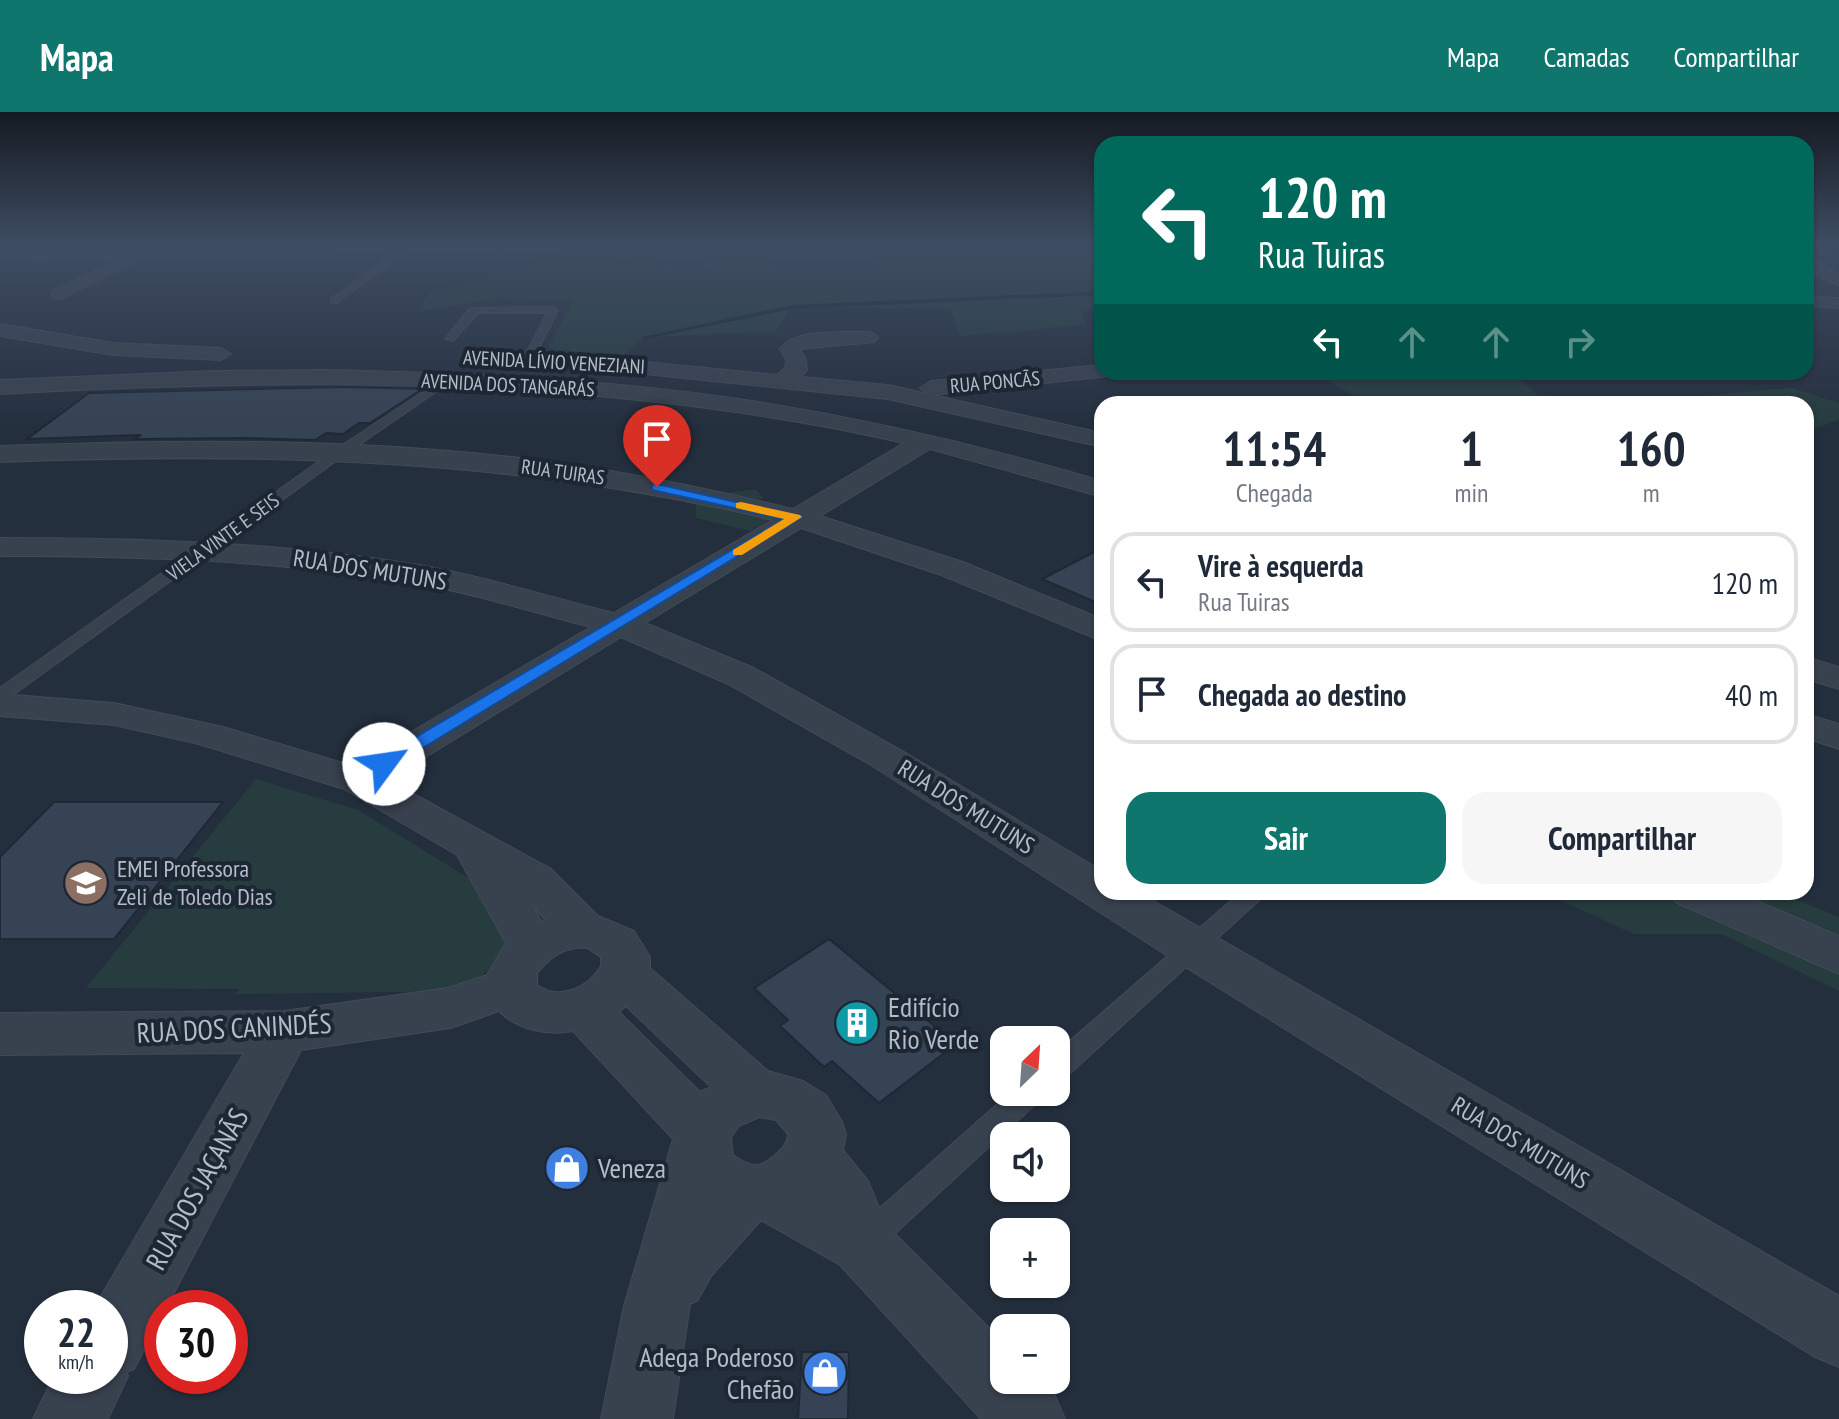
<!DOCTYPE html>
<html lang="pt">
<meta charset="utf-8">
<style>
body{margin:0;font-family:"PT Sans Narrow",sans-serif;background:#f6f6f7;color:#1f2937;height:100vh;display:flex;flex-direction:column;font-size:30px;white-space:nowrap}
*{box-sizing:border-box;margin:0}
p{font-size:26px;color:#747a83}
.icon{flex:none;width:44px;height:44px;fill:none;stroke:currentColor;stroke-width:2;stroke-linecap:round;stroke-linejoin:round}
.map{position:relative;flex:1;overflow:hidden}
.details{position:absolute;left:1094px;top:284px;width:720px;height:504px;display:flex;flex-direction:column;background:#fff;border-radius:24px;box-shadow:0 2px 6px #0004}
.details>*{flex:none}
.hud{position:absolute;left:1094px;top:24px;width:720px;height:244px;border-radius:24px;box-shadow:0 2px 6px #0004;background:#00695c;color:#fff;overflow:hidden}
.needle{width:52px;rotate:25deg}
.fabs{position:absolute;left:990px;top:914px;display:grid;gap:16px}
.fabs a{display:grid;place-items:center;width:80px;height:80px;border-radius:16px;background:#fff;box-shadow:0 2px 6px #0004;font-size:40px}
.speed{position:absolute;left:24px;top:1178px;display:flex;gap:16px;font-size:40px;font-weight:700;text-align:center}
.speed>*{display:grid;place-content:center;width:104px;height:104px;border-radius:50%;background:#fff;box-shadow:0 2px 6px #0004;line-height:1}
.speed small{font-size:20px;font-weight:400}
.speed .limit{border:12px solid #d22;background:#fff;color:#111}
.pin{position:absolute;display:grid;place-items:center;width:68px;height:68px;color:#fff;margin:-82px -34px;border-radius:50% 50% 50% 0;rotate:-45deg;box-shadow:0 0 8px #0007}
.pin .icon{rotate:45deg}
.me{position:absolute;width:88px;margin:-44px;rotate:59deg;stroke-linejoin:round;filter:drop-shadow(0 0 6px #0008)}
.turn{display:flex;align-items:center;gap:28px;height:168px;padding:0 32px;font-size:36px}
.turn .icon{width:104px;height:104px;stroke-width:2.5}
.turn b{display:block;font-size:56px;line-height:68px}
.lanes{display:flex;align-items:center;height:76px;padding:0 32px;background:#0003;justify-content:center;gap:40px;direction:ltr}
.lanes .off{opacity:.35}
.eta{display:flex;justify-content:space-evenly;align-items:center;height:136px;text-align:center}
.eta b{font-size:48px;font-weight:700;line-height:56px}
.action{display:flex;gap:16px;margin-top:auto;padding:16px 32px}
.action a{flex:1;height:92px;border-radius:24px;background:#0f766e;color:#fff;font-size:32px;font-weight:700;line-height:92px;text-align:center}
.action a+a{background:#f6f6f7;color:#1f2937}
ul{padding:0;list-style:none}
li{display:flex;align-items:center;gap:24px;height:100px;margin:0 16px 12px;padding:0 16px;border:4px solid #e0e1e3;border-radius:24px}
li div{flex:1}
li b{display:block;font-size:30px}
li em{font-style:normal}
header{display:flex;align-items:center;gap:48px;box-sizing:border-box;height:112px;padding:0 40px;background:#0f766e;color:#fff}
header strong{font-size:38px}
nav{display:flex;gap:44px;margin-inline-start:auto;font-size:28px}
.map>svg:first-child{display:block}
.green{fill:#263c3f}
.lines{fill:none;stroke-linecap:round;stroke-linejoin:round}
.stream{fill:#17263c;fill-rule:evenodd}
.building{fill:#364354;stroke:#1f2835;stroke-width:2}
.service-casing{stroke:#414a57;stroke-width:2}
.minor-casing{stroke:#414a57;stroke-width:2}
.service{fill:#38414e;fill-rule:evenodd}
.minor{fill:#38414e;fill-rule:evenodd}
.route{fill:#1a73e8;stroke:#114b97;stroke-width:2}
.slow{fill:#f59e0b}
.labels{text-anchor:middle;stroke-width:8;stroke-linejoin:round;paint-order:stroke}
.far-street-label{font-size:20px;fill:#b4bcc9;stroke:#1d2633}
.street-label{font-size:24px;fill:#b4bcc9;stroke:#1d2633}
.poi-label{font-size:24px;fill:#b4bcc9;stroke:#1d2633;text-anchor:start}
.near-poi-label{font-size:28px;fill:#b4bcc9;stroke:#1d2633;text-anchor:start}
.near-street-label{font-size:28px;fill:#b4bcc9;stroke:#1d2633}
</style>
<header>
<strong>Mapa</strong>
<nav><a>Mapa</a><a>Camadas</a><a>Compartilhar</a></nav>
</header>
<div class="map">
<svg width="1839" height="1307" viewBox="0 0 1839 1307">
<rect width="100%" height="100%" fill="#242f3e"/>
<g class="green">
<polygon points="1093,132 1102,132 1102,198 1080,197 1086,213 960,224 950,197 792,195 775,220 645,225 619,247 548,236 573,188 495,187 419,199 428,181 546,150 630,152 649,149 656,155 674,154 679,162 706,161 704,145 752,148 779,156 883,156 877,150 920,138 1034,135 1067,140"/>
<polygon points="1311,260 1512,260 1538,283 1640,289 1793,276 1839,291 1839,308 1806,319 1806,292 1369,292"/>
<polygon points="756,377 763,386 754,392 771,407 751,419 696,406 696,392 720,382"/>
<polygon points="256,667 358,698 477,771 511,837 465,879 235,882 239,877 86,876"/>
<polygon points="1542,780 1778,780 1839,805 1839,879 1721,822 1634,822"/>
</g>
<g class="lines">
<polygon class="stream" points="1102,179 1102,183 792,197 645,227 642,225 792,193"/>
</g>
<g class="building">
<polygon points="341,275 422,277 370,311 359,311 343,322 326,321 315,328 247,326 134,327 141,323 27,327 89,281"/>
<polygon points="1102,436 1102,493 1042,467 1073,451"/>
<polygon points="54,690 223,690 114,827 0,827 0,745"/>
<polygon points="829,827 956,932 879,991 832,949 824,955 780,914 788,908 754,876"/>
<polygon points="802,1240 849,1240 848,1307 798,1307"/>
</g>
<g class="lines">
<g class="service-casing">
<g id="service">
<polygon points="406,133 413,135 337,191 331,191 331,187"/>
<polygon points="553,195 558,198 538,238 528,248 519,246 529,236 547,201 478,201 453,229 445,227 468,198 474,196"/>
<polygon points="444,266 453,268 343,344 6,588 0,590 0,576 335,338"/>
<polygon points="1241,780 1268,780 1066,965 1056,968 1056,941"/>
<polygon points="1011,980 1044,980 1040,988 876,1139 865,1144 854,1139 849,1129 854,1119"/>
</g>
</g>
<g class="minor-casing">
<g id="minor">
<polygon points="323,132 565,132 557,137 146,145 60,187 54,186 51,182 54,178 124,145 0,148 0,138"/>
<polygon points="1806,147 1819,149 1839,162 1839,174 1806,157"/>
<polygon points="1806,184 1839,186 1839,196 1806,194"/>
<polygon points="0,212 113,231 221,236 231,242 221,248 113,243 0,224"/>
<path d="M868 220 875 222 878 226 875 230 800 237 806 248 807 258 801 265 888 273 1102 321V335L888 287 645 262 634 256 645 250 777 263 785 256 786 248 780 237C796 215 843 221 868 220Z"/>
<polygon points="1102,253 1102,260 1112,260 1110,264 931,283 920,276 931,269"/>
<path d="M322 258C466 261 610 267 752 289 871 308 987 335 1102 369V385L930 337 820 404 963 450 1102 507V529L941 463 801 416 645 511 754 556 899 637 1102 759V780H1138L1839 1184V1255L1815 1245 1174 848 871 653 728 572 621 525 388 668 551 757 598 804 634 819 650 845V856L768 959 803 969 826 983 842 1010 846 1022 843 1038 868 1069 886 1113 1004 1231V1268H1040L1054 1282 1065 1307H981L840 1153 761 1108 712 1163 697 1189 690 1192 673 1307H601L624 1194 673 1027 573 919C548 924 517 918 499 899L451 916 301 938 166 1196H162V1203L134 1257 126 1260 128 1264 108 1307H33L54 1264H110V1196H94L244 941 0 943V901L284 899 448 876 487 863 506 831 457 743 344 677 199 632 114 613 0 604V582L114 591 223 615 353 654 591 515C532 500 473 481 413 471 277 448 138 444 0 444V426C138 426 276 430 413 452 481 463 548 485 614 501L773 408C518 346 261 340 0 350V334C167 328 335 326 502 344 600 354 697 374 793 397L904 331C608 264 302 265 0 282V268L214 259ZM531 792 546 808 541 809ZM587 836 601 845V854C588 876 559 889 537 873V861C551 844 566 834 587 836ZM626 894 711 975 700 980 619 900ZM759 1005 776 1008 788 1022C787 1033 782 1036 774 1044 759 1058 749 1054 733 1043L731 1025 739 1014Z"/>
<polygon points="1806,545 1839,555 1839,577 1806,567"/>
<polygon points="1806,602 1839,612 1839,637 1806,626"/>
<polygon points="1670,780 1736,780 1839,824 1839,862 1677,791"/>
</g>
</g>
<use href="#service" class="service"/>
<use href="#minor" class="minor"/>
</g>
<linearGradient id="sky" x2="0" y2="1"><stop stop-color="#141a22"/><stop offset="0.42" stop-color="#3f4d63"/><stop offset="1" stop-color="#3f4d63" stop-opacity="0"/></linearGradient>
<rect width="1839" height="315" fill="url(#sky)"/>
<polygon class="route" points="657,372 802,405 390,656 377,656 375,652 377,648 784,407 652,378 652,373"/>
<polygon class="slow" points="741,390 800,403 802,405 742,443 733,443 733,438 784,407 736,396 736,391"/>
<defs>
<g id="school-disc" transform="scale(2.3)"><circle r="9.5" fill="#8d6e63" stroke="#1d2633"/><path d="M0-5L7-2L0 1L-7-2ZM-4 1L0 2.5L4 1V4Q0 6-4 4Z" fill="#fff"/></g>
<g id="building-disc" transform="scale(2.3)"><circle r="9.5" fill="#0f9aa8" stroke="#1d2633"/><path d="M-4-6H4V6H1V3H-1V6H-4ZM-2.5-4.3h1.7v1.8h-1.7ZM.8-4.3h1.7v1.8H.8ZM-2.5-1h1.7V.8h-1.7ZM.8-1h1.7V.8H.8Z" fill="#fff"/></g>
<g id="shop-disc" transform="scale(2.3)"><circle r="9.5" fill="#3f7fe0" stroke="#1d2633"/><path d="M-5-2.5h2.3a2.7 3.5 0 0 1 5.4 0H5L5.5 6h-11ZM-1.5-2.5h3a1.5 2.3 0 0 0-3 0Z" fill="#fff"/></g>
</defs>
<g fill-rule="evenodd">
<use href="#school-disc" x="86" y="771"/>
<use href="#building-disc" x="857" y="911"/>
<use href="#shop-disc" x="567" y="1056"/>
<use href="#shop-disc" x="825" y="1261"/>
</g>
<g class="labels">
<g class="far-street-label">
<text transform="translate(554 250) rotate(3)" y="7">AVENIDA LÍVIO VENEZIANI</text>
<text transform="translate(995 270) rotate(-5)" y="7">RUA PONCÃS</text>
<text transform="translate(508 273) rotate(3)" y="7">AVENIDA DOS TANGARÁS</text>
<text transform="translate(563 360) rotate(8)" y="7">RUA TUIRAS</text>
<text transform="translate(223 425) rotate(-36)" y="7">VIELA VINTE E SEIS</text>
</g>
<g class="street-label">
<text transform="translate(370 458) rotate(9)" y="8">RUA DOS MUTUNS</text>
<text transform="translate(966 695) rotate(32)" y="8">RUA DOS MUTUNS</text>
<text transform="translate(1520 1031) rotate(31)" y="8">RUA DOS MUTUNS</text>
</g>
<g class="poi-label">
<text x="117" y="765">EMEI Professora<tspan x="117" dy="28">Zeli de Toledo Dias</tspan></text>
</g>
<g class="near-poi-label">
<text x="888" y="905">Edifício<tspan x="888" dy="32">Rio Verde</tspan></text>
<text x="598" y="1066">Veneza</text>
<text x="794" y="1255" text-anchor="end">Adega Poderoso<tspan x="794" dy="32">Chefão</tspan></text>
</g>
<g class="near-street-label">
<text transform="translate(234 916) rotate(-3)" y="10">RUA DOS CANINDÉS</text>
<text transform="translate(197 1077) rotate(-61)" y="10">RUA DOS JAÇANÃS</text>
</g>
</g>
</svg>
<div class="fabs">
<a><svg class="needle" viewBox="-14 -14 28 28"><path d="M0-13l5 13h-10z" fill="#e53935"/><path d="M0 13l5-13h-10z" fill="#747a83"/></svg></a>
<a><svg class="icon" aria-label="sound" viewBox="0 0 24 24"><path d="M4 9h4l5-4v14l-5-4H4zM17 9q2 3 0 6"/></svg></a>
<a>+</a>
<a>−</a>
</div>
<div class="speed"><div>22<small>km/h</small></div><div class="limit">30</div></div>
<div class="pin" style="left:657px;top:375px;background:#d93025"><svg class="icon" aria-label="arrive" viewBox="0 0 24 24"><path d="M6 21V4h12l-3 4 3 4H6"/></svg></div>
<svg class="me" style="left:384px;top:652px" viewBox="-20 -20 40 40"><circle r="19" fill="#fff"/><path d="M0-13L10 11 0 6-10 11z" fill="#1a73e8"/></svg>
<div class="hud">
<div class="turn"><svg class="icon" aria-label="left" viewBox="0 0 24 24"><path d="M17 20v-9H6M10 6l-5 5 5 5"/></svg><div><b>120 m</b>Rua Tuiras</div></div>
<div class="lanes"><svg class="icon" aria-label="left" viewBox="0 0 24 24"><path d="M17 20v-9H6M10 6l-5 5 5 5"/></svg><svg class="icon off" aria-label="ahead" viewBox="0 0 24 24"><path d="M12 20V5M6 11l6-6 6 6"/></svg><svg class="icon off" aria-label="ahead" viewBox="0 0 24 24"><path d="M12 20V5M6 11l6-6 6 6"/></svg><svg class="icon off" aria-label="right" viewBox="0 0 24 24"><path d="M7 20v-9h11M14 6l5 5-5 5"/></svg></div>
</div>
<section class="details">
<div class="eta">
<div><b>11:54</b><p>Chegada</p></div>
<div><b>1</b><p>min</p></div>
<div><b>160</b><p>m</p></div>
</div>
<ul>
<li><svg class="icon" aria-label="left" viewBox="0 0 24 24"><path d="M17 20v-9H6M10 6l-5 5 5 5"/></svg><div><b>Vire à esquerda</b><p>Rua Tuiras</p></div><em>120 m</em></li>
<li><svg class="icon" aria-label="arrive" viewBox="0 0 24 24"><path d="M6 21V4h12l-3 4 3 4H6"/></svg><div><b>Chegada ao destino</b></div><em>40 m</em></li>
</ul>
<div class="action"><a>Sair</a><a>Compartilhar</a></div>
</section>
</div>
